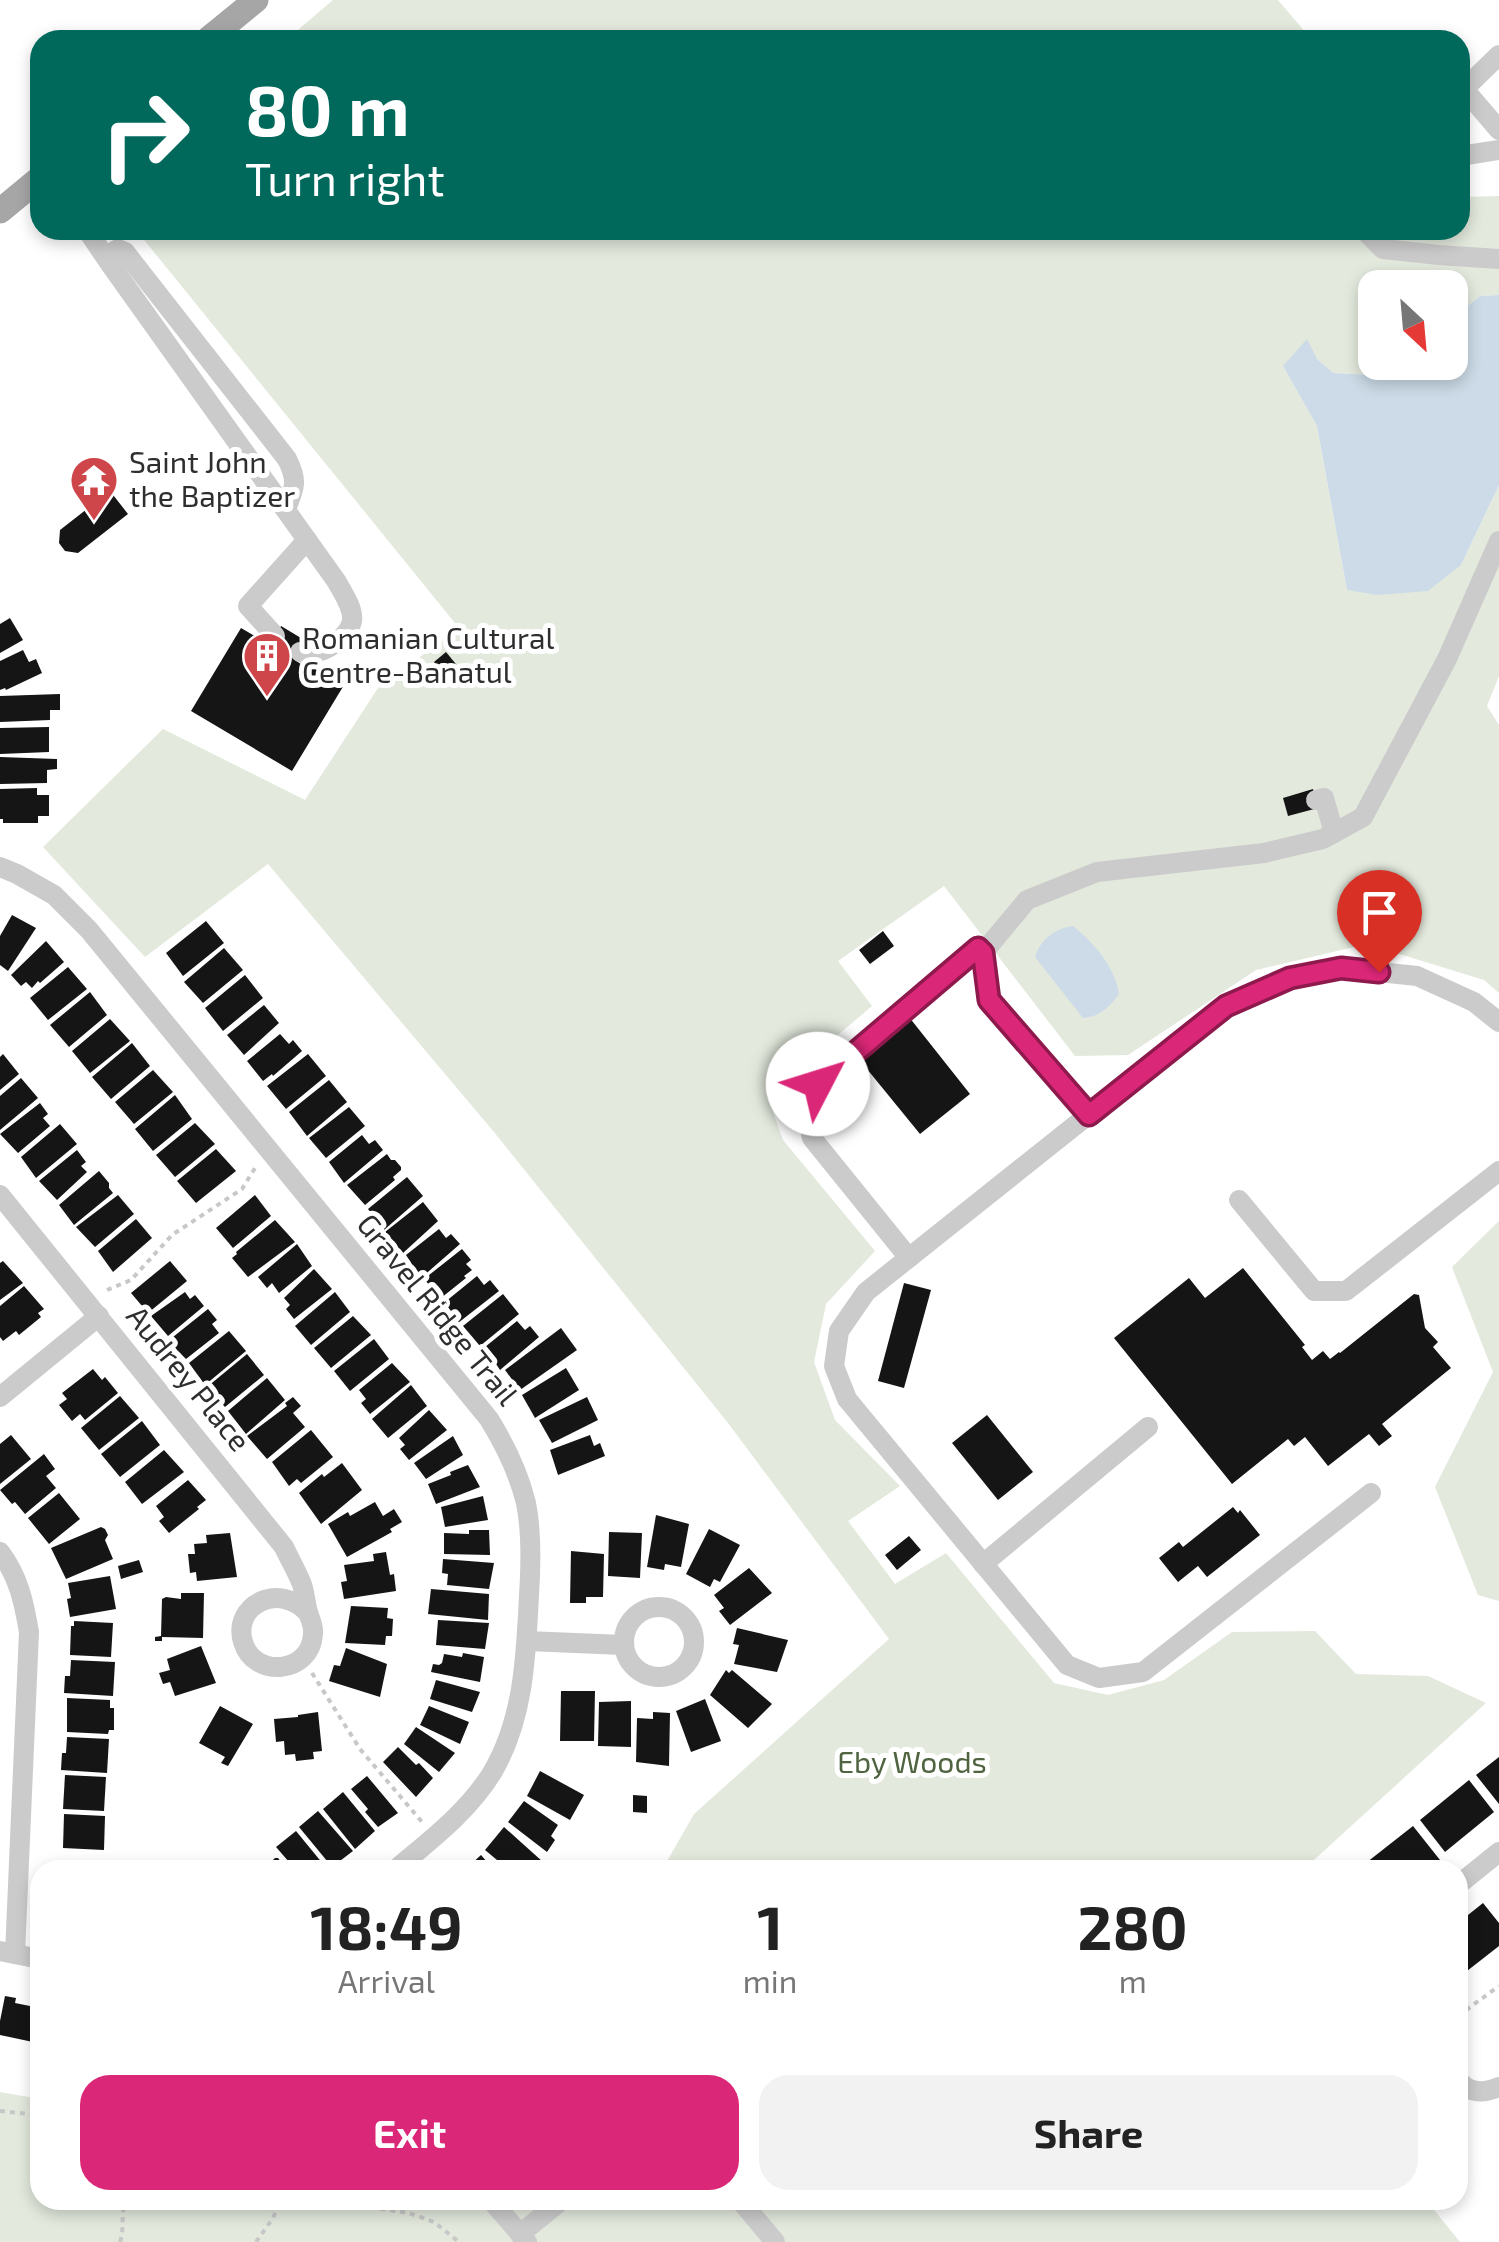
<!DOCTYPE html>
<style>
body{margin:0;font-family:"Exo 2",sans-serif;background:#f2f2f2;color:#222;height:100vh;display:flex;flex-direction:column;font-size:38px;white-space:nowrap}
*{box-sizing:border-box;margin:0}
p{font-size:32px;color:#767676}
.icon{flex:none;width:55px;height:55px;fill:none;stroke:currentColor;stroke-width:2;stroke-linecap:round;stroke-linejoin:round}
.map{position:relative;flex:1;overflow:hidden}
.drawer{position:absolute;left:30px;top:1860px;width:1438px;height:350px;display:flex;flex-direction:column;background:#fff;border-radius:30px;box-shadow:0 5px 15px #0003}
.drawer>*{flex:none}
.guide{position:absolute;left:30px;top:30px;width:1440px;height:210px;border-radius:30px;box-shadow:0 5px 15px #0003;background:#00695c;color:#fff;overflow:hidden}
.needle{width:65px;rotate:154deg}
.fabs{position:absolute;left:1358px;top:270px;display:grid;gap:20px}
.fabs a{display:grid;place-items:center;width:110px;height:110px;border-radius:20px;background:#fff;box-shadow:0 5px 15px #0003;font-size:50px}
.pin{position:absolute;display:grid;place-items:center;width:85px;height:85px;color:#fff;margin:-102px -42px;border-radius:50% 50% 50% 0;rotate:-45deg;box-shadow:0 0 10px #0007}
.pin .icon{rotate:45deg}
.me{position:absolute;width:110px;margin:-55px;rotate:50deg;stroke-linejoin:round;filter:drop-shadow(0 0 8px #0008)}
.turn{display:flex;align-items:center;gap:35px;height:210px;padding:0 50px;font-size:45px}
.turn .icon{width:130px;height:130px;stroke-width:2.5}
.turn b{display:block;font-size:70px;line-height:85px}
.eta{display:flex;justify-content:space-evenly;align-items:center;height:170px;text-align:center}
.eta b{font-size:60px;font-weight:700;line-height:70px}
.button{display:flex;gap:20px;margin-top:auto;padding:20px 50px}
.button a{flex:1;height:115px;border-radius:30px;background:#db2777;color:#fff;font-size:40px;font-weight:700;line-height:115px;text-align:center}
.button a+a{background:#f2f2f2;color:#222}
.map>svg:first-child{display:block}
.green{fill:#e3e9dd}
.water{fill:#ccdbe7}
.building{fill:#151515}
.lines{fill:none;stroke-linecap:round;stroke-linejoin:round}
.path{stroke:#c8c8c8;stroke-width:4;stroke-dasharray:5 5;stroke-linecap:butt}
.minor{stroke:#cbcbcb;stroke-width:20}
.major{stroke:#a6a6a6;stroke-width:25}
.route-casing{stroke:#8e194d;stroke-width:25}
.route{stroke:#db2777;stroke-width:18}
.labels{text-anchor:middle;stroke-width:10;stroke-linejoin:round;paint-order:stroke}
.poi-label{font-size:30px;fill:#2e2e2e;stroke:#fff;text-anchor:start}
.street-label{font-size:30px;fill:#2e2e2e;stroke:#fff}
.park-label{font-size:30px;fill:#506441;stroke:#fff}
</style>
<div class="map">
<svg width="1499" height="2242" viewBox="0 0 1499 2242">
<rect width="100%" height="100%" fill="#fff"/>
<g class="green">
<polygon points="333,0 1278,0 1312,40 286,40"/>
<polygon points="1499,196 1499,295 1480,296 1450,320 1450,288 1375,288 1375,362 1394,363 1375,375 1332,373 1317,359 1283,366 1317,426 1347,590 1461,565 1499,485 1499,676 1487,706 1499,725 1499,993 1484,980 1367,944 1256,970 1128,1055 1075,1056 944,886 838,961 872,1006 779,1085 773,1112 783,1140 875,1251 826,1304 814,1362 835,1420 900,1486 848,1521 895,1584 946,1553 1054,1683 1108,1695 1164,1680 1232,1632 1315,1631 1356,1674 1428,1676 1486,1703 1303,1870 662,1870 694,1814 889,1639 728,1423 494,1132 268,864 145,957 43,847 163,729 305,800 378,688 459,628 136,230 1460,230 1460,197"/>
<polygon points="1499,1221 1499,1601 1478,1595 1435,1487 1493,1372 1452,1267"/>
<polygon points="0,2092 40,2099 40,2200 1426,2200 1460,2242 0,2242"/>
</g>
<g class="water">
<polygon points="1499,295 1499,485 1461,565 1428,591 1378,595 1347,590 1317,426 1283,366 1307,339 1317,359 1333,373 1375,375 1394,363 1450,362 1450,320 1480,296"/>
<path d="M1073 926C1095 944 1114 966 1119 994 1110 1007 1099 1017 1083 1018L1035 957C1040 940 1055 928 1073 926Z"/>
</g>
<g class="building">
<polygon points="110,491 128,514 78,553 65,551 59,543 60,530"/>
<polygon points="10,618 23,640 0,653 0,624"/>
<polygon points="281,626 306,641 295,660 308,669 310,666 344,685 292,771 191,711 241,628 270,645"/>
<polygon points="23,650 29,662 36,659 42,673 6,690 5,688 0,690 0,661"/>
<polygon points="446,652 460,669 448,679 434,662"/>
<polygon points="60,694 60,710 50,710 50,720 0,722 0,696"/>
<polygon points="49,727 49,752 0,754 0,728"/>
<polygon points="0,757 57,759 57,769 47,770 47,783 0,784"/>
<polygon points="37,788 37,795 49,795 49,816 38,816 38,823 3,823 3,819 0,819 0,789"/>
<polygon points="1313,789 1318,808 1288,816 1283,798"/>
<polygon points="12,915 36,928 8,971 0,965 0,936"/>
<polygon points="206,921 224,943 183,976 166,953"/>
<polygon points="883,931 894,946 870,964 859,950"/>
<polygon points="46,941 64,962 40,983 38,981 32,988 26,982 21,986 11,975"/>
<polygon points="224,948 243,970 203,1003 184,982"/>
<polygon points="68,967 87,989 48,1020 30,998"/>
<polygon points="245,975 263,998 223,1031 205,1008"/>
<polygon points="90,992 107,1015 69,1047 50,1025"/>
<polygon points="264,1005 279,1023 244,1055 227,1035"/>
<polygon points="909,1017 970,1094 920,1134 858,1058"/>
<polygon points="110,1019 130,1041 90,1073 72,1051"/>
<polygon points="280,1034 289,1044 293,1040 302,1051 273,1076 272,1074 263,1081 247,1061"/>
<polygon points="132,1043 150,1066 111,1099 92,1077"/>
<polygon points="3,1054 19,1074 0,1090 0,1057"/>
<polygon points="308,1054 326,1076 286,1109 267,1086"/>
<polygon points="153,1070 173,1092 134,1124 115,1102"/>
<polygon points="21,1078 38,1098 0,1130 0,1096"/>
<polygon points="329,1080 347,1102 307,1136 289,1112"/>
<polygon points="175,1095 192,1119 153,1151 135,1129"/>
<polygon points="40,1103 48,1114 43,1118 50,1126 18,1153 0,1134"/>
<polygon points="349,1107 365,1126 326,1158 309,1138"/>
<polygon points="195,1123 215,1144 175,1177 156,1155"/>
<polygon points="60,1124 77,1144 36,1178 21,1157"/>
<polygon points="362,1135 369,1144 375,1140 383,1150 344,1183 329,1162"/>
<polygon points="216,1149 236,1171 196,1203 177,1181"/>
<polygon points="77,1150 86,1162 81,1166 87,1172 57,1200 39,1181"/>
<polygon points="387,1154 391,1160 395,1160 401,1167 401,1170 393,1177 395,1180 365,1205 347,1185"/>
<polygon points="99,1171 109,1183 109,1188 113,1193 74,1225 59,1205"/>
<polygon points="407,1177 423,1196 384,1230 368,1209"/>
<polygon points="118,1195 134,1214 95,1247 76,1227"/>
<polygon points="255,1195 271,1216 233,1248 216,1228"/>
<polygon points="423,1202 438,1221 403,1253 385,1232"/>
<polygon points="136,1219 152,1238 113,1272 98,1251"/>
<polygon points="275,1220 295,1242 248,1277 232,1258 237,1254 236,1252"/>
<polygon points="439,1229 446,1238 451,1234 460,1244 421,1278 406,1255"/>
<polygon points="297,1244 312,1266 279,1293 272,1283 267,1288 258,1277"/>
<polygon points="462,1249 471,1260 466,1264 472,1270 464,1276 466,1278 441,1298 424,1279"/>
<polygon points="3,1261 23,1283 0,1300 0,1263"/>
<polygon points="170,1261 187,1281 148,1313 131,1293"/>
<polygon points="1243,1268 1305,1345 1302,1347 1312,1360 1323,1351 1330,1359 1339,1352 1340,1353 1414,1294 1419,1295 1425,1328 1438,1342 1433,1347 1451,1368 1382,1424 1392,1436 1379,1446 1369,1434 1328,1466 1305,1437 1294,1446 1288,1439 1232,1484 1114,1338 1189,1278 1205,1298"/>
<polygon points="314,1269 332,1289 294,1319 286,1309 290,1305 284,1298"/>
<polygon points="477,1276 484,1285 490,1280 499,1291 458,1323 445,1302"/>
<polygon points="904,1283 931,1290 904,1388 878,1381"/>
<polygon points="24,1286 44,1309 38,1313 41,1317 19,1335 16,1331 3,1341 0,1337 0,1306"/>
<polygon points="185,1292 190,1299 195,1295 204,1306 168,1336 151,1316"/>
<polygon points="335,1292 350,1312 311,1345 295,1326"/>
<polygon points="503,1294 519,1314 480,1346 463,1326"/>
<polygon points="208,1309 217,1320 212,1324 219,1333 186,1359 168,1341"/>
<polygon points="353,1316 371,1335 331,1368 314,1348"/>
<polygon points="517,1321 525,1330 530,1326 539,1337 500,1370 485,1347"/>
<polygon points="561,1328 577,1350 520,1390 505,1370"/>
<polygon points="229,1331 246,1351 205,1385 189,1363"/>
<polygon points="374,1339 389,1359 350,1391 334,1371"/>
<polygon points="247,1354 264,1375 225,1407 207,1387"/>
<polygon points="392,1363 410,1382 370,1414 361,1403 366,1399 359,1390"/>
<polygon points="566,1368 579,1390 535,1418 522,1395"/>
<polygon points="93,1369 102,1380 105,1377 118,1393 85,1420 80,1414 72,1421 59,1405 67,1399 62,1393"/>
<polygon points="267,1378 285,1400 246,1434 228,1411"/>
<polygon points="411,1385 427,1406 388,1438 372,1419"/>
<polygon points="120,1396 139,1418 99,1450 81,1428"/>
<polygon points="293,1397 301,1406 293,1413 305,1427 267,1459 247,1436 287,1406 285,1403"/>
<polygon points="587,1397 598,1420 552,1443 539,1420"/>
<polygon points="429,1410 447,1430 409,1460 400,1449 405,1445 399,1438"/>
<polygon points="987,1415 1033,1472 998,1500 952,1443"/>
<polygon points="142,1421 160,1445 120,1477 101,1454"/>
<polygon points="311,1430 333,1457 301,1483 297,1479 289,1486 272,1462"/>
<polygon points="11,1435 31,1459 0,1484 0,1444"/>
<polygon points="590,1435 594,1446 600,1443 605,1456 558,1475 550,1450"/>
<polygon points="453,1436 463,1455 426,1479 414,1463"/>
<polygon points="164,1450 184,1472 142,1504 125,1482"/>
<polygon points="44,1454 55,1469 46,1476 56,1488 25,1514 15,1502 12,1504 0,1490"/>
<polygon points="342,1463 362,1490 321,1524 299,1493 322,1474 324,1477"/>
<polygon points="468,1465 480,1487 436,1504 428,1484 451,1475 450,1472"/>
<polygon points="188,1480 206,1500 197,1507 199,1509 169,1533 159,1521 164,1517 156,1506"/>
<polygon points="59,1493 80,1519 49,1544 28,1518"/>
<polygon points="483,1496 488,1520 445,1527 441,1507"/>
<polygon points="375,1502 383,1516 394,1509 402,1522 390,1529 392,1532 347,1557 328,1524 348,1512 350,1516"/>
<polygon points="1233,1507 1238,1513 1240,1510 1260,1535 1207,1577 1198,1566 1178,1582 1159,1558 1179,1542 1183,1547"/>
<polygon points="656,1515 689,1524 681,1567 665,1564 664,1570 647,1567"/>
<polygon points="101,1527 105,1529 108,1535 105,1540 113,1559 66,1579 51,1548"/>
<polygon points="709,1529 740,1545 720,1582 714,1579 710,1587 686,1574"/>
<polygon points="469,1530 489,1530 490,1555 444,1554 444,1533 469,1534"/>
<polygon points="609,1532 642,1533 640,1578 608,1576"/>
<polygon points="230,1533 237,1577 197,1581 196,1572 190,1573 188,1554 195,1554 194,1544 207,1543 206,1535"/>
<polygon points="909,1536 921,1550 897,1570 885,1555"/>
<polygon points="571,1551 604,1554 603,1597 586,1597 586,1603 570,1603"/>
<polygon points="386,1552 390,1575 394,1574 396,1591 344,1599 341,1582 347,1581 344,1565 374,1561 373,1554"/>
<polygon points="443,1559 494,1563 489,1589 447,1585 448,1574 442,1573"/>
<polygon points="139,1560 143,1572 121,1579 118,1566"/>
<polygon points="749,1568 772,1593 730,1625 719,1611 724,1608 714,1595"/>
<polygon points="110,1576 116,1609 70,1617 67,1599 71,1598 68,1583"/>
<polygon points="431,1589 489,1594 488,1620 428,1614"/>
<polygon points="181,1593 204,1593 203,1638 162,1637 162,1641 155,1641 155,1637 161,1636 162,1599 166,1597 181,1599"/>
<polygon points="351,1606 388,1608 387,1618 393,1619 392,1636 386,1636 385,1645 345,1643"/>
<polygon points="438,1620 489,1623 485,1649 436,1645"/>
<polygon points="74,1621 113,1623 111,1657 70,1655 71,1626 74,1626"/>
<polygon points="737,1628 788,1640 777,1672 734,1664 739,1645 733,1644"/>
<polygon points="201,1646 216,1683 175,1696 170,1682 163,1684 159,1673 170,1670 167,1659"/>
<polygon points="346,1648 387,1664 380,1697 329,1681 334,1665 340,1666"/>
<polygon points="463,1653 484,1657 480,1682 431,1672 433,1664 439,1665 442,1663 444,1654 462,1657"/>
<polygon points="71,1660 115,1662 113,1696 64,1693 65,1676 70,1676"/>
<polygon points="726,1670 729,1673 732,1670 772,1704 748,1728 710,1695"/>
<polygon points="436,1680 480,1692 472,1712 430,1699"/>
<polygon points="561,1691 595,1691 594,1741 560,1741"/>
<polygon points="67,1698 110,1700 110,1708 114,1708 114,1730 109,1730 108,1734 67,1732"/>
<polygon points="705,1699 721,1741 691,1752 676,1711"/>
<polygon points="631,1701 631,1747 598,1746 599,1702"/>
<polygon points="220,1706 253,1724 228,1766 221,1763 225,1757 199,1743"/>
<polygon points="429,1706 469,1722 460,1744 420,1725"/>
<polygon points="318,1712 322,1751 313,1752 314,1759 296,1761 295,1754 285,1755 284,1741 276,1742 274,1719 298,1717 298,1715"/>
<polygon points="653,1712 670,1713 669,1766 636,1762 637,1718 653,1719"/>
<polygon points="416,1727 455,1753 439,1772 404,1744"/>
<polygon points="67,1737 109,1739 107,1773 61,1770 62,1753 66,1753"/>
<polygon points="398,1747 416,1765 419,1763 433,1778 416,1797 383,1762"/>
<polygon points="1499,1757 1499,1804 1476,1775"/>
<polygon points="540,1771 584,1795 570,1820 527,1796"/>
<polygon points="65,1775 106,1777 104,1811 63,1809"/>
<polygon points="367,1776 398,1813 378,1827 365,1812 368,1809 351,1789"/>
<polygon points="1469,1780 1494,1812 1445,1852 1420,1820"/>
<polygon points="343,1792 375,1831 355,1849 323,1809"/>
<polygon points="633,1795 647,1796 647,1813 633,1812"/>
<polygon points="524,1801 558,1825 551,1836 555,1840 547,1852 508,1822"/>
<polygon points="318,1811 353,1851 332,1867 299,1827"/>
<polygon points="64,1814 105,1816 104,1850 63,1848"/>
<polygon points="1413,1826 1440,1860 1428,1870 1357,1870"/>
<polygon points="504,1827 543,1862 536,1870 509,1870 485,1850"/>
<polygon points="296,1831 328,1870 296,1870 276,1847"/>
<polygon points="481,1855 494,1870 463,1870 469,1866"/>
<polygon points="275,1858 278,1858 287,1870 263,1870"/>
<polygon points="1483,1903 1499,1923 1499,1946 1458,1978 1458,1923"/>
<polygon points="5,1996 16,1998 15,2003 30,2006 31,2002 40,2003 33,2042 0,2035 0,2021"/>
</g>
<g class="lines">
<g class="path">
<polyline points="107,1290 131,1280 172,1235 242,1189 255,1168"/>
<polyline points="312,1673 360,1749 422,1822"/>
<polyline points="1458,2016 1499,1986"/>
<polyline points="0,2111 40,2115"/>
<polyline points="180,2200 185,2200"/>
<polyline points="321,2200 409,2213 434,2222 459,2242"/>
<path d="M120 2242C125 2227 120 2215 126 2200"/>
<polyline points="256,2242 273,2218 281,2200"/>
</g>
<g class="minor">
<polyline points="1464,89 1499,55"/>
<polyline points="1460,92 1464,89 1499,130"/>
<polyline points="1460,156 1499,150"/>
<path d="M87 230 110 264 337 582C342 592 354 608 352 621 348 640 317 659 300 652"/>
<polyline points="1364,230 1383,249 1439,255 1499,259"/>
<path d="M105 256 118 249 125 252 287 459C298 481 295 487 286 509"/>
<polyline points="275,636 248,606 307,540"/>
<polyline points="1316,800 1324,798 1334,833"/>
<path d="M0 867 17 874 54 895 89 930 489 1419C505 1445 519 1474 526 1503 532 1533 531 1565 529 1595 526 1656 524 1719 492 1773 467 1813 430 1840 395 1870"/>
<polyline points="1089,1115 989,999 983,953 1027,900 1097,872 1264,853 1323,839 1363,817 1447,659 1499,541"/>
<path d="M0 1195 284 1547C289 1558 296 1570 301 1582 305 1591 305 1602 308 1612 310 1620 314 1625 313 1634 311 1674 254 1679 243 1642 232 1605 279 1581 308 1613"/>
<polyline points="1239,1200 1314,1291 1346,1291 1499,1171"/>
<polyline points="909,1258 812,1138 804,1102 817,1084 978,948 983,953"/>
<polyline points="0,1397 99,1316"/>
<polyline points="1371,1493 1143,1672 1099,1678 1067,1665 847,1399 834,1366 839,1331 866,1292 1225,1006 1291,978 1341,968 1417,976 1474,1002 1499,1022"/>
<path d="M0 1552C19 1577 24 1603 29 1632L15 1954"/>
<polyline points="983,1564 1148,1427"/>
<circle cx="659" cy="1642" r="35"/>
<polyline points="527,1641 623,1645"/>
<polyline points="1458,1885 1499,1852"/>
<polyline points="0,1951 40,1959"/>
<path d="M1458 2080C1469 2093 1483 2094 1499 2087"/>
<polyline points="491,2200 527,2242"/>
<polyline points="740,2200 775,2242"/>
<polyline points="520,2234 562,2200"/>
</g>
<g class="major">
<polyline points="207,40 256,0"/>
<polyline points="0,211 40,178"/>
</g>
</g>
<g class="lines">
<g class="route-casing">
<polyline id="route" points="818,1084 978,948 983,953 989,1000 1089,1115 1226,1006 1290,978 1341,968 1379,972"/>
</g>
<use href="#route" class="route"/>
</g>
<defs>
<g id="temple-pin" transform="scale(2.5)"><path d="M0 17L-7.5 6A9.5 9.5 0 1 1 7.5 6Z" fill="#cf464a" stroke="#fff"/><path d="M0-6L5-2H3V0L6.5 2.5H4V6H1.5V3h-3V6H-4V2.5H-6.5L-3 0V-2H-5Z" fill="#fff"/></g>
<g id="building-pin" transform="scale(2.5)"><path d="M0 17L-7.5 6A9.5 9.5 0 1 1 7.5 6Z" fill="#cf464a" stroke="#fff"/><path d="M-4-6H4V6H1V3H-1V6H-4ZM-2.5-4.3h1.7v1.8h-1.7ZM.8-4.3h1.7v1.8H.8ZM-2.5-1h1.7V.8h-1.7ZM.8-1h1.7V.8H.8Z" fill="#fff"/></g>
</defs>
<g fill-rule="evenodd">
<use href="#temple-pin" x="94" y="480"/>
<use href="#building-pin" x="267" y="656"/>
</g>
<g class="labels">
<g class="poi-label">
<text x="129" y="473">Saint John<tspan x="129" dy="34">the Baptizer</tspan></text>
<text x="302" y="649">Romanian Cultural<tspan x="302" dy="34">Centre-Banatul</tspan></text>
</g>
<g class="street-label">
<text transform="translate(437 1310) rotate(51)" y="10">Gravel Ridge Trail</text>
<text transform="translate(188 1379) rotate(51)" y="10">Audrey Place</text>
</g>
<g class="park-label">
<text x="912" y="1773">Eby Woods</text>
</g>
</g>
</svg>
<div class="fabs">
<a><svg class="needle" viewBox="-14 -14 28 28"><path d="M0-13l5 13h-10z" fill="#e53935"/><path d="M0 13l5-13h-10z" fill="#767676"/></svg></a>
</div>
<div class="pin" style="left:1379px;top:972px;background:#d93025"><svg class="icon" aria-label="arrive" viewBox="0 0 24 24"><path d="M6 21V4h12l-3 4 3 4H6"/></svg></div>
<svg class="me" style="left:818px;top:1084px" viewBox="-20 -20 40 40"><circle r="19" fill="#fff"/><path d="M0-13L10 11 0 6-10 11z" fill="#db2777"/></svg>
<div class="guide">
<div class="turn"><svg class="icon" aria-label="right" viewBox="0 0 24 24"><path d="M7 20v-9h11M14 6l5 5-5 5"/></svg><div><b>80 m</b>Turn right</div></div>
</div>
<section class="drawer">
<div class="eta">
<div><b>18:49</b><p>Arrival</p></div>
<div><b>1</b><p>min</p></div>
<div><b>280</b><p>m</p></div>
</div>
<div class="button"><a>Exit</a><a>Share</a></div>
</section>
</div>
